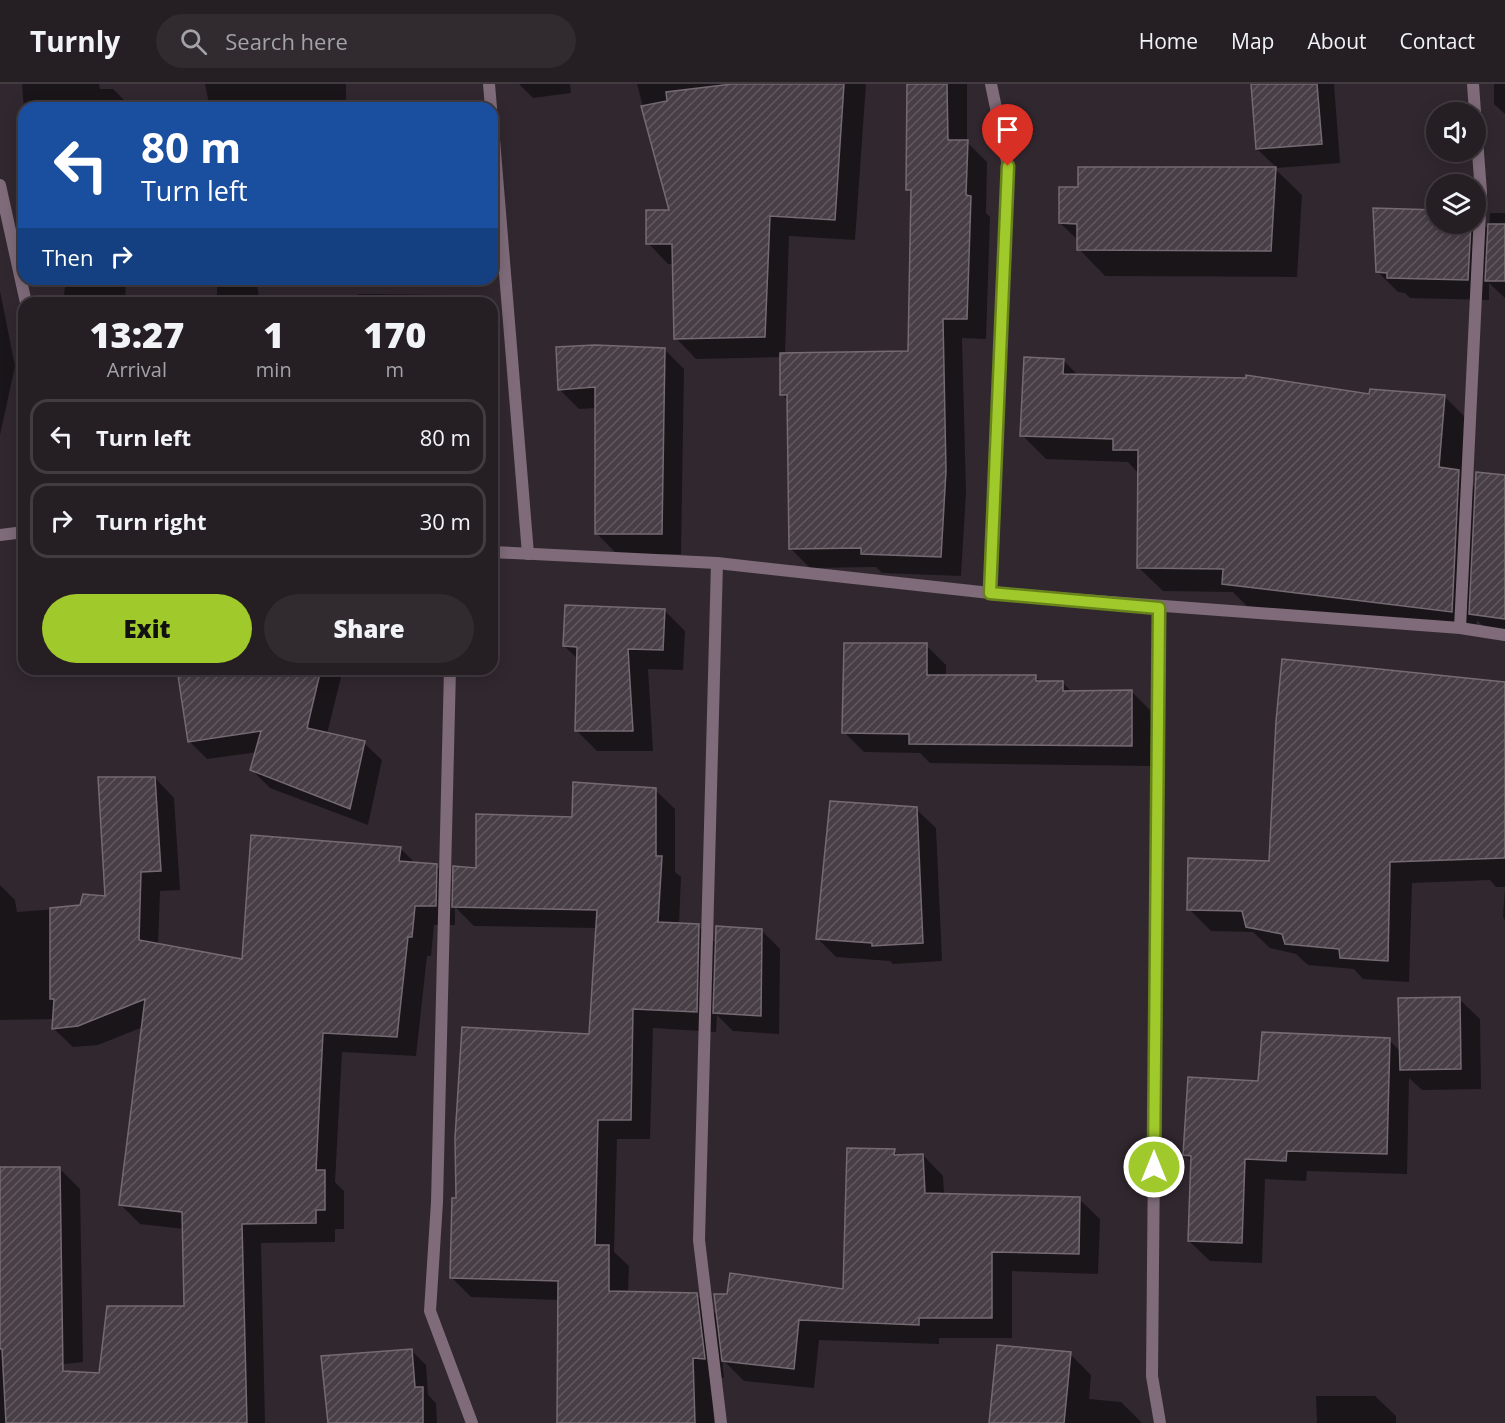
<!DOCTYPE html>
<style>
body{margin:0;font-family:"Open Sans",sans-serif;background:#312b30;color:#f1f3f6;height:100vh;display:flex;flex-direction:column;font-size:22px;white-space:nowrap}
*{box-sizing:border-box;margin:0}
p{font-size:20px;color:#a3a2a6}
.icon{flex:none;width:33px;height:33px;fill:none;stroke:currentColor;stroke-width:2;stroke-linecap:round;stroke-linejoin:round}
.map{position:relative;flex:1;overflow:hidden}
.details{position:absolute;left:18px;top:213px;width:480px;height:378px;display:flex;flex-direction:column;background:#251e23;border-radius:18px;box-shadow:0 3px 15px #0003,0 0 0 2px #423c41}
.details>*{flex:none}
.top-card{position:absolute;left:18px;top:18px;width:480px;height:183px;border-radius:18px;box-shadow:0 3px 15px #0003,0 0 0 2px #423c41;background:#1a4fa0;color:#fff;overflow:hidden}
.buttons{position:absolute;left:1426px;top:18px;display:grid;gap:12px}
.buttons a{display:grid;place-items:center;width:60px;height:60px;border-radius:50%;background:#251e23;box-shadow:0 3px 15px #0003,0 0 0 2px #423c41;font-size:30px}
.pin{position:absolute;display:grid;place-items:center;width:51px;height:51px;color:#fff;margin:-62px -26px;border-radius:50% 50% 50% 0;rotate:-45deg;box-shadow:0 0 6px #0007}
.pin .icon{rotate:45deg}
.me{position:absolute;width:66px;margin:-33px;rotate:0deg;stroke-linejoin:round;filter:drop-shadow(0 0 4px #0008)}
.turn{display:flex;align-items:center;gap:21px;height:126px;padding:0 24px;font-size:27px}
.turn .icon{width:78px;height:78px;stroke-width:2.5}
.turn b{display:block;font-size:42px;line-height:51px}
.then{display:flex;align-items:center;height:57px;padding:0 24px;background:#0003;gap:12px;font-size:22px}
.eta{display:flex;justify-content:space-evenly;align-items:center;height:102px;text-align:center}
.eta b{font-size:36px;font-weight:800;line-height:42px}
.button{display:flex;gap:12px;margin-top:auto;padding:12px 24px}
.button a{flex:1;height:69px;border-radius:36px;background:#a0c92b;color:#111;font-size:24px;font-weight:800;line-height:69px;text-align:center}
.button a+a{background:#312b30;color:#f1f3f6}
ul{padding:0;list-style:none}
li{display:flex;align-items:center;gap:18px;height:75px;margin:0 12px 9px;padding:0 12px;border:3px solid #423c41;border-radius:18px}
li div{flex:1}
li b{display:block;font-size:22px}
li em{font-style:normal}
header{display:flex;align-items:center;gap:36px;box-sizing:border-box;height:84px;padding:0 30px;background:#251e23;border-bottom:2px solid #423c41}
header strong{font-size:28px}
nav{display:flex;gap:33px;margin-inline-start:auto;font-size:21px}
.search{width:420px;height:54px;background:#312b30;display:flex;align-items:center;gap:15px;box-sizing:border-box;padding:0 21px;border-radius:33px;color:#a3a2a6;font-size:22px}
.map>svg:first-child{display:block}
.shadow{fill:#0007}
.building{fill:url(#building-hatch);stroke:#756a72;stroke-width:1.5}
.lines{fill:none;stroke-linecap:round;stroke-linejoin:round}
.street{stroke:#7f6b7a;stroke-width:12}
.route-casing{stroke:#68831c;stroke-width:15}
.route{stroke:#a0c92b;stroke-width:10}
</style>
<header>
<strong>Turnly</strong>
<div class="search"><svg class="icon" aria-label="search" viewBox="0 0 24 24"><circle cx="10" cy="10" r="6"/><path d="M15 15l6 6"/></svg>Search here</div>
<nav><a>Home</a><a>Map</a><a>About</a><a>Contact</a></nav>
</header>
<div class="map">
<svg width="1505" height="1339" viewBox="0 0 1505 1339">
<defs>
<pattern id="building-hatch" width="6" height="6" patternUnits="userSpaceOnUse" patternTransform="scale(1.5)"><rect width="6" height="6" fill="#483e46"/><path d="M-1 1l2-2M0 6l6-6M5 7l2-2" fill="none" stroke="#625960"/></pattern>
</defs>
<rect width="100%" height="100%" fill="#31282f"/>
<g class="shadow">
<polygon points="22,0 99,0 100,5 113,5 132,24 24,25"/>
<polygon points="205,0 346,0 346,24 210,24"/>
<polygon points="519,0 570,0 571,9 533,14"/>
<polygon points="637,0 866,0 855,156 789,152 785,271 909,268 913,110 907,105 909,0 967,0 967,58 987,78 986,129 990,133 986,255 962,254 966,408 961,492 882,489 876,483 810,484 790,464 788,317 782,310 782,273 696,275 676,254 674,180 668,180 648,159 670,127"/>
<polygon points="1252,0 1334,0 1340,79 1277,84 1257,65"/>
<polygon points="1494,0 1505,0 1505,30 1494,20"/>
<polygon points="1275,85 1302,111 1297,193 1105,192 1079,165 1079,157 1060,139 1079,104"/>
<polygon points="1437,127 1437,140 1476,140 1476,133 1489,146 1490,129 1505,129 1505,214 1489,199 1489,216 1410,214 1405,209 1398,208 1377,187"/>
<polygon points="66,195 126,195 125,219 63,219"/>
<polygon points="217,195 256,195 260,219 217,219"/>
<polygon points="0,207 15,282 0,351"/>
<polygon points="358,210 450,211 459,219 358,219"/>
<polygon points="664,265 684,285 681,470 617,470 597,450 597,324 579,325 559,305"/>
<polygon points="1063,276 1079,292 1371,312 1444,312 1468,336 1464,392 1476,405 1505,392 1505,553 1492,552 1477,536 1476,552 1248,523 1233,508 1163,507 1138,483 1139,390 1128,378 1046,375 1022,351"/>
<polygon points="664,526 685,547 683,586 648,585 653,667 597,667 576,646 578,575 564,562"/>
<polygon points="926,561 946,581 946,592 1035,592 1041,598 1062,598 1073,609 1132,608 1152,628 1152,682 930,679 920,669 864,668 844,648"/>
<polygon points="178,585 343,585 327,650 364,659 382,676 368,741 270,704 252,686 257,668 207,675 189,657"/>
<polygon points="412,585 423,585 421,590"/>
<polygon points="1505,599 1505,836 1503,833 1505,803 1496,803 1490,796 1412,799 1409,898 1363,895 1354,885 1308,881 1296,870 1270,864 1253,848 1211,847 1189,825 1270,779"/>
<polygon points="155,694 174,714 180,806 160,807 158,861 243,876 400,764 416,780 436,782 454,800 574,734 655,706 675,725 675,788 681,793 679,841 698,842 717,860 761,846 780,865 779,950 733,947 717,931 716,948 653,944 650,1055 617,1055 614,1168 629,1182 628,1209 696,1211 718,1232 845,1207 894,1067 899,1072 923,1071 943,1092 944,1111 1079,1115 1100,1135 1098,1190 1012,1187 1012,1254 939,1254 939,1260 819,1256 814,1304 744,1297 722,1275 724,1294 713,1293 714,1339 558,1339 559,1216 471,1213 451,1193 458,1116 590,952 598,844 474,842 455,823 455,841 434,841 431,872 427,872 416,972 342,968 335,1098 344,1107 344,1145 335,1145 335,1158 261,1159 265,1339 102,1339 100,1290 186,1224 184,1145 140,1140 120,1120 143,943 98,961 73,963 53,944 54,935 0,936 0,801 15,816 17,828 82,823 106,813"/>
<polygon points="916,725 936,744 942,877 893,880 890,877 836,873 817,854"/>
<polygon points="1459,915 1480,935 1481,1005 1422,1006 1409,994 1407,1090 1307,1087 1306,1097 1265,1095 1262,1179 1210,1177 1189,1157 1192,1078 1185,1071 1260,999 1389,956 1401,968"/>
<polygon points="59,1084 80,1105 83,1278 46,1282 52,1339 0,1339 0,1085"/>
<polygon points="412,1267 426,1281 428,1311 436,1319 437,1339 330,1339"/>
<polygon points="1070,1270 1091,1291 1089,1315 1121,1318 1142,1339 1012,1339"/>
<polygon points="1316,1312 1375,1312 1396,1332 1396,1339 1317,1339"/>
</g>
<g class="building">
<polygon points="732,0 844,0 835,136 770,132 765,253 674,255 672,160 646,160 646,126 669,126 641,22 667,17 666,8"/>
<polygon points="907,0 947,0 948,56 968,56 966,111 971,112 967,235 943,235 946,387 941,473 861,470 861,464 789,465 787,311 780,311 780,269 908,267 911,106 906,106"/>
<polygon points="1251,0 1317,0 1322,60 1256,65"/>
<polygon points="1078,83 1276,83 1271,167 1077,166 1077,140 1059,139 1059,103 1078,103"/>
<polygon points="1373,124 1437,126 1437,140 1471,140 1468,196 1387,194 1387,189 1376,188"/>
<polygon points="1488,140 1505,140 1505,197 1485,197"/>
<polygon points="595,261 665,264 662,450 595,450 595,303 558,306 556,263"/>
<polygon points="1024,273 1064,275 1063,290 1246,294 1246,291 1369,310 1370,305 1445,311 1439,383 1459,386 1452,528 1222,500 1223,485 1137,484 1138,366 1113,366 1113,355 1020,352"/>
<polygon points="1476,388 1505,391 1505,535 1469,530"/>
<polygon points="565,521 665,525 663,566 628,565 633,647 575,647 577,563 563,562"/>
<polygon points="844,559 927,559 927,591 1036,591 1036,597 1063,597 1063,607 1132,606 1132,662 909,660 909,650 842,649"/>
<polygon points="1282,575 1505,598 1505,774 1390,778 1388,877 1340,874 1339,865 1285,860 1282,850 1246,843 1242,827 1187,826 1188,774 1269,777 1276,637"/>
<polygon points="177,585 321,585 307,644 365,657 350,725 250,686 261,647 188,658"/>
<polygon points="98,693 155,693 161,787 141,788 139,856 242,875 251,751 401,763 399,777 437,780 436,822 415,822 412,853 408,853 397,953 323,949 316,1086 325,1086 325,1126 316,1126 316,1139 242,1140 247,1339 6,1339 2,1265 0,1265 0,1083 60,1083 63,1287 99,1289 107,1222 184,1222 182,1128 119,1121 145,915 78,942 52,945 54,915 50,915 50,824 80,821 83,810 105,812"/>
<polygon points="573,698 656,704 656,772 662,772 658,838 699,840 697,928 633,925 631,1036 598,1036 595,1161 609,1161 609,1207 697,1209 705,1275 693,1274 695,1339 557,1339 558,1197 450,1194 452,1114 456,1114 455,1054 462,943 589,950 597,826 452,823 453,782 476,784 476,730 572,733"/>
<polygon points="830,717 917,723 923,859 872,862 872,859 816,855"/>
<polygon points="716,842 762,845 761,932 713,929"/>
<polygon points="1460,913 1461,985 1400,986 1398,914"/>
<polygon points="1262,948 1390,954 1387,1070 1287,1067 1286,1077 1245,1075 1242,1159 1188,1157 1191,1072 1183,1071 1188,993 1258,997"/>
<polygon points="847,1064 895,1065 894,1071 923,1070 925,1109 1080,1113 1079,1170 992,1168 992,1234 919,1234 919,1241 799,1236 794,1285 722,1277 714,1210 727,1210 730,1189 843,1205"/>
<polygon points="997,1261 1071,1268 1064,1339 989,1339"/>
<polygon points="412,1265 415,1303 423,1303 423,1339 328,1339 321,1272"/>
</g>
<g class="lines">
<g class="street">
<polyline points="489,0 491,24"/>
<polyline points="1473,0 1475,28"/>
<polyline points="492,31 528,470"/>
<polyline points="0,101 26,219"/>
<polyline points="23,448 24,406"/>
<polyline points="0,451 24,448"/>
<polyline points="492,468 717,479 990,509 1460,544 1505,551"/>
<polyline points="717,479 699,1156 721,1339"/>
<polyline points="990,509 1008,82 991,0"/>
<polyline points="1159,524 1152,1292 1160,1339"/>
<polyline points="1460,544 1481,108 1476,42"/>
<polyline points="450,585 437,1118 430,1227 472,1339"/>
</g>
</g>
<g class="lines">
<g class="route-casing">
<polyline id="route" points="1008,82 990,509 1159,524 1154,1083"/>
</g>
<use href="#route" class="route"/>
</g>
</svg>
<div class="buttons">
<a><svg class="icon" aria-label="sound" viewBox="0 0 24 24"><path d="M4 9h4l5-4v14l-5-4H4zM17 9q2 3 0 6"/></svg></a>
<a><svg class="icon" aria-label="layers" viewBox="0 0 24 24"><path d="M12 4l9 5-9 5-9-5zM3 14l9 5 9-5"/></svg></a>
</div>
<div class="pin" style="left:1008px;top:82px;background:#d93025"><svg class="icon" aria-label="arrive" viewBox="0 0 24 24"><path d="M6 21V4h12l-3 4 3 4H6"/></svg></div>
<svg class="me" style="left:1154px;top:1083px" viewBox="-20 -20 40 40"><circle r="17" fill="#a0c92b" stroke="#fff" stroke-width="3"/><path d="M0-11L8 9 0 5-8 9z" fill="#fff"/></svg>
<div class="top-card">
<div class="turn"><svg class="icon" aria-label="left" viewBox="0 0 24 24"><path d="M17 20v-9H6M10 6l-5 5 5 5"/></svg><div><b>80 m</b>Turn left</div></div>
<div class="then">Then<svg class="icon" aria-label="right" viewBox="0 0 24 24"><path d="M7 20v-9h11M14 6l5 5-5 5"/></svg></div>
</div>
<section class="details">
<div class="eta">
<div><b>13:27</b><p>Arrival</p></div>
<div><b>1</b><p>min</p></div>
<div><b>170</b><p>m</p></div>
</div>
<ul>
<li><svg class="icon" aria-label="left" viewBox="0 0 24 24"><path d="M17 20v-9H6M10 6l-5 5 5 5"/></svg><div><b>Turn left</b></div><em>80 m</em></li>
<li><svg class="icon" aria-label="right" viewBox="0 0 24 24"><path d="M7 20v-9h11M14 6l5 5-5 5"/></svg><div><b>Turn right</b></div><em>30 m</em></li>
</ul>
<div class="button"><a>Exit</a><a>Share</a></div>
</section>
</div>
